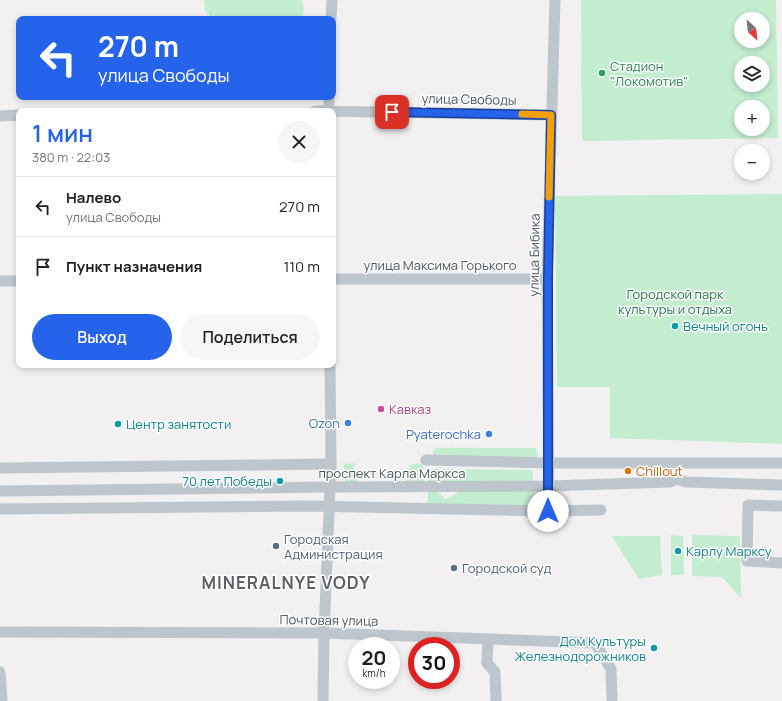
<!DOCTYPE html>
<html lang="ru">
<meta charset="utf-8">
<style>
body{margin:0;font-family:Manrope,sans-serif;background:#f6f6f6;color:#202124;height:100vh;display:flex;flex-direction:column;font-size:15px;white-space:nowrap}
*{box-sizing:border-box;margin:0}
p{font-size:13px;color:#757577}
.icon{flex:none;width:22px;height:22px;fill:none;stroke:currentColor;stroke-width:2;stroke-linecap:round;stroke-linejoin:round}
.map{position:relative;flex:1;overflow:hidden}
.details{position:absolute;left:16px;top:108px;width:320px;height:260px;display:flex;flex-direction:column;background:#fff;border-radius:8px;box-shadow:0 2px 6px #0003}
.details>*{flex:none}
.banner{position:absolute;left:16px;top:16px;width:320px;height:84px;border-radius:8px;box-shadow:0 2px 6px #0003;background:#2563eb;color:#fff;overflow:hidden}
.needle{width:26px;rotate:153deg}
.fabs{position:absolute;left:734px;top:12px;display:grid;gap:8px}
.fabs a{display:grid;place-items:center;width:36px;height:36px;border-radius:50%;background:#fff;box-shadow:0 2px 6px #0003;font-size:20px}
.speed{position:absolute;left:348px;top:637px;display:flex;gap:8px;font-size:20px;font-weight:700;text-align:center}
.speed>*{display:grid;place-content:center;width:52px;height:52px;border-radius:50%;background:#fff;box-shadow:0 2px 6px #0003;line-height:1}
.speed small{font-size:10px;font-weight:400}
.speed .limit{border:6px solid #d22;background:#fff;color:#111}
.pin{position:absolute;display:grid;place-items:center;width:34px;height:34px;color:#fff;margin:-17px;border-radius:8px;box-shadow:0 2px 6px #0006}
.me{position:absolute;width:44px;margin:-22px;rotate:0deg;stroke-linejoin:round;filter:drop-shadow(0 0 3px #0008)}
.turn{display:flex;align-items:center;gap:14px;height:84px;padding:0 16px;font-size:18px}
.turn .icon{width:52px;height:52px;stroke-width:2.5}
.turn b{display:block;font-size:28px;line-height:34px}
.round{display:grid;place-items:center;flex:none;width:42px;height:42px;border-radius:21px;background:#f6f6f6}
.headline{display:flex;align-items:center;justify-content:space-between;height:68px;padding:0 16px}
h1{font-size:24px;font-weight:600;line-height:30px;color:#2563eb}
.primary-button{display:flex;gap:8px;margin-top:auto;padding:8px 16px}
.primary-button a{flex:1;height:46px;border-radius:24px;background:#2563eb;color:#fff;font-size:16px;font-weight:600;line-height:46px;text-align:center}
.primary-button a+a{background:#f6f6f6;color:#202124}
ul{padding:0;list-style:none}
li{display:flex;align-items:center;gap:12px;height:60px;padding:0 16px;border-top:1px solid #e0e0e0}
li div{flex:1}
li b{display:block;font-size:15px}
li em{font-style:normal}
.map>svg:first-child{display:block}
.green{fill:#c2edcf;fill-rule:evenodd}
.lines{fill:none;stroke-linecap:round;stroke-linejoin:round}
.minor{stroke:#bdc6cc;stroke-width:11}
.route-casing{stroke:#184099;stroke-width:10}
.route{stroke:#2563eb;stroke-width:7}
.slow{stroke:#f59e0b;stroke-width:7}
.leisure-dot{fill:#2e9e5b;stroke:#fff;stroke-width:1.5}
.culture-dot{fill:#0f9aa8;stroke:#fff;stroke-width:1.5}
.hotel-dot{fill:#d1479c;stroke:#fff;stroke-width:1.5}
.shop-dot{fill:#3f7fe0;stroke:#fff;stroke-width:1.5}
.food-dot{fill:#e8710a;stroke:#fff;stroke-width:1.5}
.service-dot{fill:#5c6f8a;stroke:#fff;stroke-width:1.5}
.labels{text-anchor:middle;stroke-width:3;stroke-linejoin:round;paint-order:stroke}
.leisure-label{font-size:13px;fill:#27864d;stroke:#fff;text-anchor:start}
.street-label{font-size:13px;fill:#49555d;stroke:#fff}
.park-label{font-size:13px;fill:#1e7a45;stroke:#fff}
.culture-label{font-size:13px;fill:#0d838f;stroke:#fff;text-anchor:start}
.hotel-label{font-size:13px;fill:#b23c85;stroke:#fff;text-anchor:start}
.shop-label{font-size:13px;fill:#366cbe;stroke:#fff;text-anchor:end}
.food-label{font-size:13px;fill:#c56008;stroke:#fff;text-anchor:start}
.service-label{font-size:13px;fill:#4e5e75;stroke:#fff;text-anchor:start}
.district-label{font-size:17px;font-weight:bold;letter-spacing:1px;fill:#5d6165;stroke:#fff}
</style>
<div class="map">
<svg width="782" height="701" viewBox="0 0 782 701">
<rect width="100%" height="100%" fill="#f3f0f1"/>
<g class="green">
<polygon points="204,0 302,0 304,10 302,19 213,19 205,11"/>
<path d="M581 0H776L778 138 582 141ZM741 19H763V41H741ZM741 63H763V85H741ZM741 107H763V129H741Z"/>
<polygon points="782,194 782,444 610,438 610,387 557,387 555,196"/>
<polygon points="436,448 536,448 538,460 433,457 433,451"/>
<polygon points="355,463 354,472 359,483 345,484 344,464"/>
<polygon points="423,463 424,484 405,484 410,469 409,465"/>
<polygon points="428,469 533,470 533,483 428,483"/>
<polygon points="461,491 534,491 533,506 427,506 428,492 437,492 446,499"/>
<polygon points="671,535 683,536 684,575 671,575"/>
<polygon points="692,535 740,536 741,598 722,577 692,576"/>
<polygon points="612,536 660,536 662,575 639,579"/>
</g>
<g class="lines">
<g class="minor">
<polyline points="331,19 332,0"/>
<polyline points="315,111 551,115"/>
<polyline points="329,111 329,97"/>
<polyline points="0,116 19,115"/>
<polyline points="333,279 547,279"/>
<polyline points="0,281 19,281"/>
<polyline points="426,460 549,463 782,463"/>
<polyline points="0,468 331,464"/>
<polyline points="0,491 330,487 549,486 670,482 677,479 686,482 782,485"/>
<polyline points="782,506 748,505 747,561 782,563"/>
<polyline points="0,509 309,506 549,511 601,510"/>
<polyline points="549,511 547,279 555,0"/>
<polyline points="0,632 324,633 595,643 611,669 612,701"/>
<polyline points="488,639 487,663 495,672 496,701"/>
<polyline points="0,672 2,701"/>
<polyline points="323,701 324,633 331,464 330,365"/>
</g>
</g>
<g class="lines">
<g class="route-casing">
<polyline id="route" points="392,112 551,115 548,279 548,511"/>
</g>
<use href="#route" class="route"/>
<polyline class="slow" points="522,114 551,115 549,197"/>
</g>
<circle class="leisure-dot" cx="602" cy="73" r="4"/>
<g class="culture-dot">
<circle cx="675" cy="326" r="4"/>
<circle cx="118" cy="424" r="4"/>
<circle cx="280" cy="481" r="4"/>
<circle cx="678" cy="551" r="4"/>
<circle cx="654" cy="648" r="4"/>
</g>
<circle class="hotel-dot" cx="381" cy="409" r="4"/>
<g class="shop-dot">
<circle cx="348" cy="423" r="4"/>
<circle cx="489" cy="434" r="4"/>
</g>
<circle class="food-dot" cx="628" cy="471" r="4"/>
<g class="service-dot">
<circle cx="276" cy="546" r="4"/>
<circle cx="454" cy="568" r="4"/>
</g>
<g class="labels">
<g class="leisure-label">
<text x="610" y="71">Стадион<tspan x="610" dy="15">"Локомотив"</tspan></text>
</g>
<g class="street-label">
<text transform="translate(469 99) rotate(1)" y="5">улица Свободы</text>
<text transform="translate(534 255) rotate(-89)" y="5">улица Бибика</text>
<text x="440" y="270">улица Максима Горького</text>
<text x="392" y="478">проспект Карла Маркса</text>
<text transform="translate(329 620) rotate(1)" y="5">Почтовая улица</text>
</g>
<g class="park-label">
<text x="675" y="299">Городской парк<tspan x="675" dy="15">культуры и отдыха</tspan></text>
</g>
<g class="culture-label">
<text x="683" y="331">Вечный огонь</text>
<text x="126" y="429">Центр занятости</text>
<text x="272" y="486" text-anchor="end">70 лет Победы</text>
<text x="686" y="556">Карлу Марксу</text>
<text x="646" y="646" text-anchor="end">Дом Культуры<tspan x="646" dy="15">Железнодорожников</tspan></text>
</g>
<g class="hotel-label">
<text x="389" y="414">Кавказ</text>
</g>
<g class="shop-label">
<text x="340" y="428">Ozon</text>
<text x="481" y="439">Pyaterochka</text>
</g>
<g class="food-label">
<text x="636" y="476">Chillout</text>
</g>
<g class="service-label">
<text x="284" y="544">Городская<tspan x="284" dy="15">Администрация</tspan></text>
<text x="462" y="573">Городской суд</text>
</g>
<g class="district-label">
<text x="286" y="589">MINERALNYE VODY</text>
</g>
</g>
</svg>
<div class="fabs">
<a><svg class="needle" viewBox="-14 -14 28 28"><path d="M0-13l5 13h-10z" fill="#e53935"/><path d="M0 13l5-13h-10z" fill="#757577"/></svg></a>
<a><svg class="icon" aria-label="layers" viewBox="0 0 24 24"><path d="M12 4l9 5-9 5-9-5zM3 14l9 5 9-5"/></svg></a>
<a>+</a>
<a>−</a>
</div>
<div class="speed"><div>20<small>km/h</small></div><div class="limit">30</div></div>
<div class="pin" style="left:392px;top:112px;background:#d93025"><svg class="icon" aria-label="arrive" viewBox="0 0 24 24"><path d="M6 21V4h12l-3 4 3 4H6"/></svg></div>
<svg class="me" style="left:548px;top:511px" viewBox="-20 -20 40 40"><circle r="19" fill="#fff"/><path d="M0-13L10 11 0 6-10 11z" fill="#2563eb"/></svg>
<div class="banner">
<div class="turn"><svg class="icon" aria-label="left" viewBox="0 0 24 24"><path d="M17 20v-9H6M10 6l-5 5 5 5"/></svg><div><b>270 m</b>улица Свободы</div></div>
</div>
<section class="details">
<div class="headline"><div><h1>1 мин</h1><p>380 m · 22:03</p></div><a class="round"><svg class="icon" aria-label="close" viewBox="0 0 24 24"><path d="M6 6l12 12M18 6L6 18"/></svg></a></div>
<ul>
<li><svg class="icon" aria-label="left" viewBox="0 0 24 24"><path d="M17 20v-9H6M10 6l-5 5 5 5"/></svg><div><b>Налево</b><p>улица Свободы</p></div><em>270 m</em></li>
<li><svg class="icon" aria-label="arrive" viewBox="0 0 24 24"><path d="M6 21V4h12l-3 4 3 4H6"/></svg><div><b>Пункт назначения</b></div><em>110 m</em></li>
</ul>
<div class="primary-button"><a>Выход</a><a>Поделиться</a></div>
</section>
</div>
